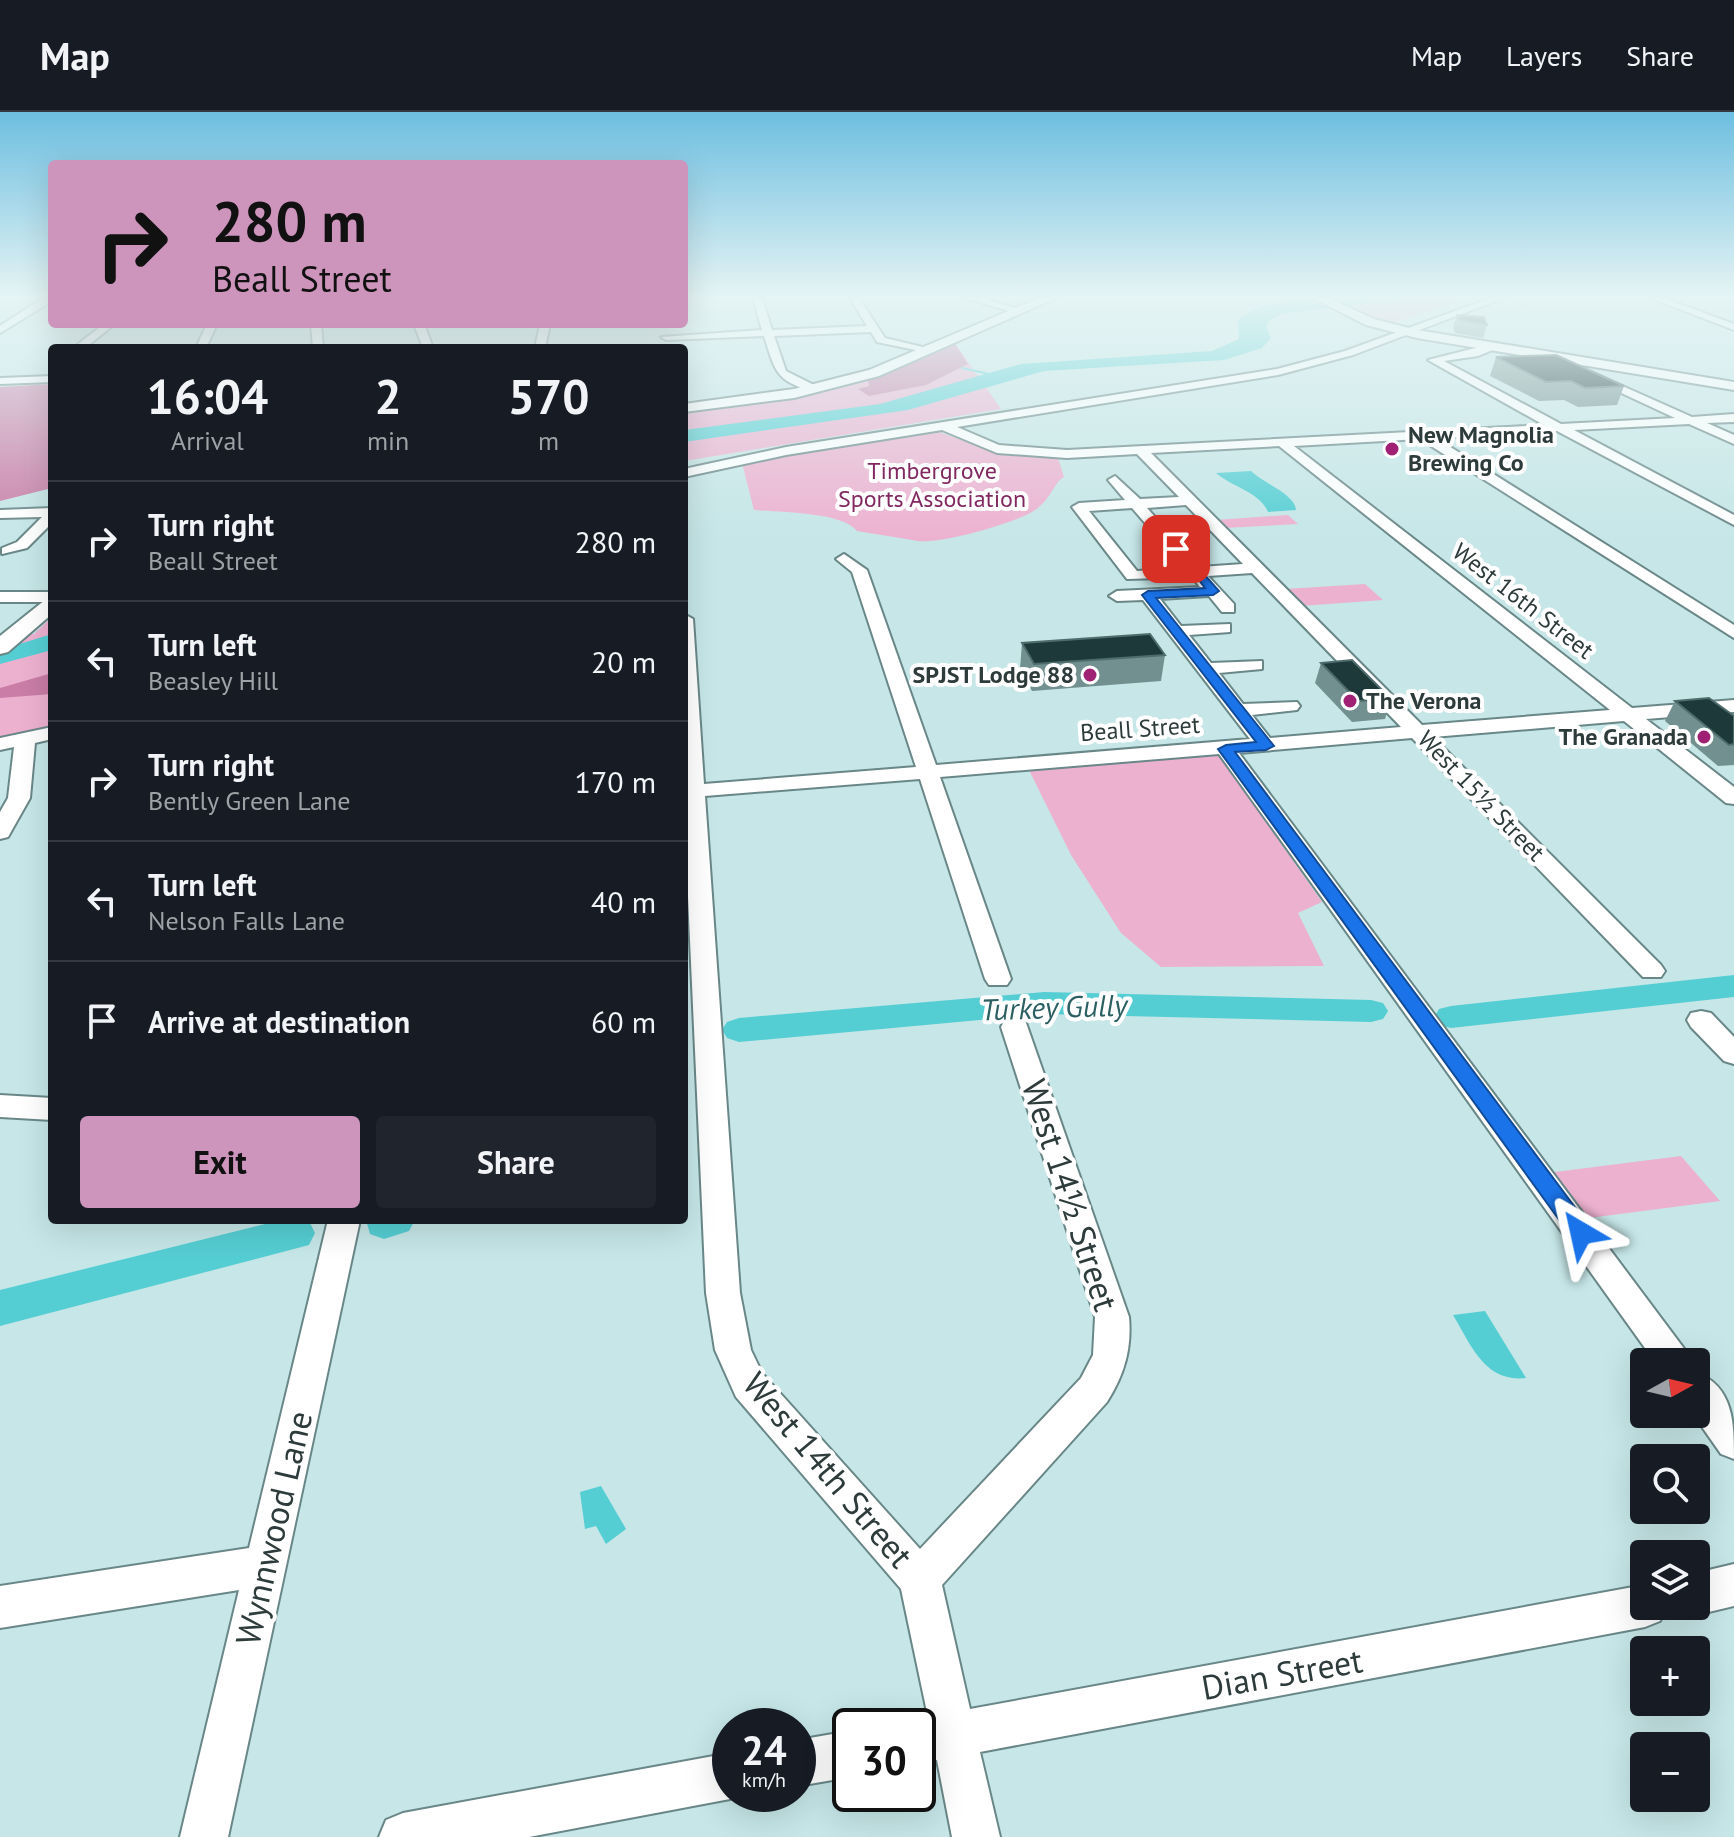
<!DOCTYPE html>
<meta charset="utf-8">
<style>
body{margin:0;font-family:"PT Sans",sans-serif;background:#20242c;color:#f1f3f6;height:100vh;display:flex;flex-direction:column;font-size:30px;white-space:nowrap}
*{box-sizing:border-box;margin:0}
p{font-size:26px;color:#9ea1a6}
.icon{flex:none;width:44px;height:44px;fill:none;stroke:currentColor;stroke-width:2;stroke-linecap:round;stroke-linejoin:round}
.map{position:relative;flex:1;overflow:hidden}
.details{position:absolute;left:48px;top:232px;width:640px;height:880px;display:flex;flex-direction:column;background:#171b24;border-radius:8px;box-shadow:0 8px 32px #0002}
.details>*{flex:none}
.hud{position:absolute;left:48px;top:48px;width:640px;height:168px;border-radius:8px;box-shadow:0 8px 32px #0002;background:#cd94bc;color:#111;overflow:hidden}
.needle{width:52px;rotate:82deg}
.buttons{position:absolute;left:1630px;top:1236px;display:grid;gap:16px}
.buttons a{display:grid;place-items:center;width:80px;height:80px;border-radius:8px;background:#171b24;box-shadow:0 8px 32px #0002;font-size:40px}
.speed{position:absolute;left:712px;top:1596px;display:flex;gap:16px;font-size:40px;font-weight:700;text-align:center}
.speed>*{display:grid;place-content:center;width:104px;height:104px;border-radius:50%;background:#171b24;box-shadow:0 8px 32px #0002;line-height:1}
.speed small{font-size:20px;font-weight:400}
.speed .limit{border:4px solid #111;border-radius:12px;background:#fff;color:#111}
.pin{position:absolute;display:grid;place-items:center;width:68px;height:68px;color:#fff;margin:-34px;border-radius:16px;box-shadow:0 4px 12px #0006}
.me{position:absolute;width:88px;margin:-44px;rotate:324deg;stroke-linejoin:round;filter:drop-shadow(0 0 6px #0008)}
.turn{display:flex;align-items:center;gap:28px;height:168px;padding:0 32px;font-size:36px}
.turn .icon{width:104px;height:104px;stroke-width:2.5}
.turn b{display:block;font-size:56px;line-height:68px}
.eta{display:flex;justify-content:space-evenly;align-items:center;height:136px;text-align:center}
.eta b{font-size:48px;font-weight:700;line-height:56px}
.primary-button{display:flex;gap:16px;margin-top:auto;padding:16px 32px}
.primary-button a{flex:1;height:92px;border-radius:8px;background:#cd94bc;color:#111;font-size:32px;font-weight:700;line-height:92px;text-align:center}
.primary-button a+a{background:#20242c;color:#f1f3f6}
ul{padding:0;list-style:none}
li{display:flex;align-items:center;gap:24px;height:120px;padding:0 32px;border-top:2px solid #363941}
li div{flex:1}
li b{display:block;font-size:30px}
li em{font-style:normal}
header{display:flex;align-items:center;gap:48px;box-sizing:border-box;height:112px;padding:0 40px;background:#171b24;border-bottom:2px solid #363941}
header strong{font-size:38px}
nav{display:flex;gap:44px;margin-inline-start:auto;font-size:28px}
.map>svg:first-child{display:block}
.green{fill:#edb1d0}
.forest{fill:#c97da7}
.water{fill:#55ced3}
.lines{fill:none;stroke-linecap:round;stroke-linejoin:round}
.stream{stroke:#55ced3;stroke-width:2}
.river{fill:#55ced3;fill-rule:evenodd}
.minor-casing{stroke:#6a8788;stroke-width:4}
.major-casing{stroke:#6a8788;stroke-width:4}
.minor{fill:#fff;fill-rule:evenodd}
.major{fill:#fff;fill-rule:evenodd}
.wall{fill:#729090}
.building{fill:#1e393a;stroke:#506d6e;stroke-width:2}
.route{fill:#1a73e8;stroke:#114b97;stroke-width:2}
.poi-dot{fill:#a02174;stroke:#fff;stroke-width:3}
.labels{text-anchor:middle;stroke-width:8;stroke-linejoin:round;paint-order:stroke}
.far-poi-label{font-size:24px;font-weight:bold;fill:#2e3b3b;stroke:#fff;text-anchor:start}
.far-park-label{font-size:24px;fill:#812860;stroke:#fff}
.far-street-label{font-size:24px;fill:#2e3b3b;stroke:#fff}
.water-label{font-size:30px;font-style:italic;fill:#2c5f61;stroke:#fff}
.near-street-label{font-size:34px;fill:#2e3b3b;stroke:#fff}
</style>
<header>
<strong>Map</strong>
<nav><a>Map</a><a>Layers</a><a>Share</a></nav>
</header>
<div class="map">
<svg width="1734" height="1725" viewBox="0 0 1734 1725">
<rect width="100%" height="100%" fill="#c6e6e7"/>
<g class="green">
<polygon points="1326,186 1468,186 1390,212"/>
<polygon points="954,230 1001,297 684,349 684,299 808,280"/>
<path d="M939 320 993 339 1058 346 1064 365C1054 370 1051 389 1032 400 1011 412 940 432 918 429 899 426 877 422 857 419 843 400 778 400 754 398L742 351 813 337Z"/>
<polygon points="1288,403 1298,412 1224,416 1215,408"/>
<polygon points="1365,472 1383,488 1301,494 1285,477"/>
<polygon points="52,505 52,617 0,628 0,526 34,522"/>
<polygon points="1218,642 1322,790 1298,801 1324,854 1161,855 1121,821 1071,743 1029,658"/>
<polygon points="1681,1044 1720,1089 1581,1107 1547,1061"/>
</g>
<g class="forest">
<polygon points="954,230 968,252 926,273 869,284 858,277 869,274 868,268 875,264 923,247"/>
<polygon points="52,272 52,376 0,389 0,275"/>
<polygon points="52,561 52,582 0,586 0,576"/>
</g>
<g class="water">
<path d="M1363 186H1409L1282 202 1269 209 1266 214 1271 226 1262 236 1224 248 1044 259 908 298 684 330V318L880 292 1021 252 1212 239 1239 227 1238 208C1267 182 1327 190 1363 186Z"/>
<path d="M1251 359C1263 371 1295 382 1296 398L1268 400C1260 380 1232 375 1216 361Z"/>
<polygon points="52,522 52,538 0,552 0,538"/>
<path d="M1485 1199 1526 1266C1485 1271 1471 1233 1453 1203Z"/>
<polygon points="601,1374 626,1417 606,1432 596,1414 585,1417 580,1380"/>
</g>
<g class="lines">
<polyline class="stream" points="962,256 989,262"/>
<g class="river">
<polygon points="1734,863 1734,885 1451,916 1439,913 1434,905 1439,897 1451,894"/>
<polygon points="1044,880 1371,888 1383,891 1388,899 1383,907 1371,910 1044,902 739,930 727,926 722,918 727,910 739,906"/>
<polygon points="281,1108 309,1109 315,1121 309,1133 0,1214 0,1178"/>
<polygon points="366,1108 415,1108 409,1119 384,1127 370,1122"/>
</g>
<g class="minor-casing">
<g id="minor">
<polygon points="43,186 52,189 0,221 0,214"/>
<path d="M753 186H762L772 218 867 214 850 186H859L885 226 935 238 930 241 877 230 871 220 774 224 786 259 816 274 812 279C775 269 775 258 764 224L666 228 661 225 762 218Z"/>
<polygon points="966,186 982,186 1017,197 1012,200"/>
<path d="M1491 186H1504L1353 243 1278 263 957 315 999 333 1067 338 1544 313 1428 248 1491 232 1495 237 1478 244 1444 249 1561 312 1675 306 1587 265 1591 260 1692 305 1734 302V310L1707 311 1734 323V332L1689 312 1574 318 1734 403V413L1557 319 1436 326 1734 513V526L1420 327 1294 334 1632 596 1734 588V600L1646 607 1734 675V692L1726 691 1624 609 1433 625 1661 853 1665 859 1661 865H1643L1412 626 1239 641 1694 1250H1655L1219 642 940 665 1011 867 1007 873H989L985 867 920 667 705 684 740 1181 751 1238 762 1261 920 1437 1081 1266 1093 1243 1095 1205 1001 915 1005 908H1025L1129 1205C1132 1237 1124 1263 1107 1290L942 1473 970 1597 1644 1473V1494H1666L1660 1509 1645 1515 980 1640 1000 1725H952L937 1648 918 1652V1614H902L928 1605 901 1477 736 1285 715 1238 706 1181 684 696V502L693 507 704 672 916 655 852 460 836 447 844 442 867 458 936 653 1250 627 1143 488 1117 489 1109 484 1117 479 1200 475 1192 465 1127 467 1072 395 1079 391 1125 388 1108 368 1115 364 1140 387 1179 385 1137 342 1067 346 997 341 942 318 786 343 684 365V357L786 335 1277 257 1345 239ZM1279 334 1610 598 1422 613 1151 341ZM1186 393 1243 452 1200 455 1147 396ZM1132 396 1184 456 1137 459 1089 399ZM1252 461 1401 615 1270 626 1252 603 1297 598 1300 594 1297 590 1243 592 1219 561 1262 557V549L1211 551 1189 523 1230 520V512L1181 514 1160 487 1209 484 1222 500H1234V492L1208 464Z"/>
<polygon points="1650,186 1663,186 1734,212 1734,218"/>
<polygon points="104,212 115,212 85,236 73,236"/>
<polygon points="207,212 217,212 206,236 196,236"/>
<polygon points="311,212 321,212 323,236 313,236"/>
<polygon points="414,212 424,212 433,236 423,236"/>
<polygon points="540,212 550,212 545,236 535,236"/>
<polygon points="52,264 52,270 0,272 0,266"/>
<polygon points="52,396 52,411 27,436 2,442 2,436 17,430 42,405 0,406 0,398"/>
<rect x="0" y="480" width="52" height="10"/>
<polygon points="52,615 52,627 35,631 30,686 8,725 0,727 0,700 8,686 14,635 0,638 0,626"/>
<polygon points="1701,899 1711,901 1734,925 1734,952 1724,949 1691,915 1687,908 1691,901"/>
<polygon points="0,983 52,986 52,1008 0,1005"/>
<polygon points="328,1108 360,1108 228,1725 180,1725 239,1478 0,1516 0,1474 249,1436"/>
<path d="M1696 1260C1734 1275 1734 1311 1734 1347L1721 1342 1693 1302H1696Z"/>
<polygon points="1734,1452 1734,1494 1696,1503 1681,1497 1680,1494 1696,1494 1696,1461"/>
<polygon points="850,1619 850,1665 798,1674 798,1628"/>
<polygon points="730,1641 730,1682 742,1682 730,1687 529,1725 379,1725 386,1708 403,1701"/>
</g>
</g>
<g class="major-casing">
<g id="major">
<polygon points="1039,186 1056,186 879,264 794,286 684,300 684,292 794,277 869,258"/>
<polygon points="1313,186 1328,186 1374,207 1417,218 1734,270 1734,278 1417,226 1366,213"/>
<polygon points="52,486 52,502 8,540 0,542 0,524 45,488"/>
</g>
</g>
<use href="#minor" class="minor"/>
<use href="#major" class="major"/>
</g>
<g class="wall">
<polygon points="1457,203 1487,213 1483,226 1455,221 1453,215"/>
<polygon points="1496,245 1624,274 1617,293 1578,295 1564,288 1539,289 1490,264"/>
<polygon points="1022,531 1165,543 1161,569 1032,579 1020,557"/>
<polygon points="1321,551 1391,587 1385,607 1352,610 1315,571"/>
<polygon points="1675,589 1734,604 1734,653 1718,654 1665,609"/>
</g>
<g class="building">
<polygon points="1457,203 1484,205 1487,213 1459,208"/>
<polygon points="1556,243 1624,274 1585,276 1571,269 1546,270 1496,245"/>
<polygon points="1150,522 1165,543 1034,552 1022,531"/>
<polygon points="1352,548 1391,587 1358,589 1321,551"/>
<polygon points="1709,586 1734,604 1734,632 1729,633 1675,589"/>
</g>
<linearGradient id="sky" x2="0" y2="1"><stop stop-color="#6dbee0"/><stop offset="0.43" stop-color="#e5f4f4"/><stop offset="1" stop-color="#e5f4f4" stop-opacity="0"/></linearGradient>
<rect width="1734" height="428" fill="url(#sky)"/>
<polygon class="route" points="1173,435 1180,435 1219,479 1213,483 1156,486 1274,634 1266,638 1235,640 1589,1114 1593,1121 1589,1127 1573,1127 1218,637 1226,633 1256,630 1142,483 1148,479 1205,476"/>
<g class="poi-dot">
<circle cx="1392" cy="337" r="8"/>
<circle cx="1090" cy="563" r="8"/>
<circle cx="1350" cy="589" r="8"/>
<circle cx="1704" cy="625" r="8"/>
</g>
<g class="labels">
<g class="far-poi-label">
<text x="1408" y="331">New Magnolia<tspan x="1408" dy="28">Brewing Co</tspan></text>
<text x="1074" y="571" text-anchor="end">SPJST Lodge 88</text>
<text x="1366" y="597">The Verona</text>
<text x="1688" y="633" text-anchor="end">The Granada</text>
</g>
<g class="far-park-label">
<text x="932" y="367">Timbergrove<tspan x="932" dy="28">Sports Association</tspan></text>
</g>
<g class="far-street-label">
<text transform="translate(1523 489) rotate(38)" y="8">West 16th Street</text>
<text transform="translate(1140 617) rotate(-4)" y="8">Beall Street</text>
<text transform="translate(1481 684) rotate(46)" y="8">West 15½ Street</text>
</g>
<g class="water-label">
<text transform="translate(1054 896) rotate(-2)" y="10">Turkey Gully</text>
</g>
<g class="near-street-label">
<text transform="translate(1070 1083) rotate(72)" y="12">West 14½ Street</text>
<text transform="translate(828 1358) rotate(50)" y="12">West 14th Street</text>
<text transform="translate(274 1416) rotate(-77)" y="12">Wynnwood Lane</text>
<text transform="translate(1282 1562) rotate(-10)" y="12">Dian Street</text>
</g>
</g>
</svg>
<div class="buttons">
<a><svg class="needle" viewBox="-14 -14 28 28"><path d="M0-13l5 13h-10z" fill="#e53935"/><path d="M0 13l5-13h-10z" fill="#9ea1a6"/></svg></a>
<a><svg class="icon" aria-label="search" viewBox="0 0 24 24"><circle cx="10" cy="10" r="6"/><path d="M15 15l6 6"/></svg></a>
<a><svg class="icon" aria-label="layers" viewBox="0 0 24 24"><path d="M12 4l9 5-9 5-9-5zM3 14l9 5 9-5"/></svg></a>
<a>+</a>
<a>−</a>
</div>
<div class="speed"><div>24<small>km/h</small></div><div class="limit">30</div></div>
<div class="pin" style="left:1176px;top:437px;background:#d93025"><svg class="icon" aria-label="arrive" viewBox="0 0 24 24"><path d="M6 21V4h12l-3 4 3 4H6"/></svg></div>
<svg class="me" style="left:1581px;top:1121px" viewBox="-20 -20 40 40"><path d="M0-17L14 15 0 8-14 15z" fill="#1a73e8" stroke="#fff" stroke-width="4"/></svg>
<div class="hud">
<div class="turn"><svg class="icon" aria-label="right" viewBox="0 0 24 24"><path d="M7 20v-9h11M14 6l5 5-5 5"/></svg><div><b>280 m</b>Beall Street</div></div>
</div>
<section class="details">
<div class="eta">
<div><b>16:04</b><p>Arrival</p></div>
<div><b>2</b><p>min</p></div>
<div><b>570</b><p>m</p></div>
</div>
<ul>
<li><svg class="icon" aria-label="right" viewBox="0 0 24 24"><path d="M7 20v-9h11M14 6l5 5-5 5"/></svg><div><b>Turn right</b><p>Beall Street</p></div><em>280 m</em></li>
<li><svg class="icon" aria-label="left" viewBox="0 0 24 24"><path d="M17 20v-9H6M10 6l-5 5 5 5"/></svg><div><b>Turn left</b><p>Beasley Hill</p></div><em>20 m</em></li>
<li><svg class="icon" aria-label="right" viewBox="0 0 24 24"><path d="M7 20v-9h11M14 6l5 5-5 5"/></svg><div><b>Turn right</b><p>Bently Green Lane</p></div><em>170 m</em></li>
<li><svg class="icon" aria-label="left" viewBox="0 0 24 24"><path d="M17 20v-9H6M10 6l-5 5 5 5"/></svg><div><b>Turn left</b><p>Nelson Falls Lane</p></div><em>40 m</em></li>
<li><svg class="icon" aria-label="arrive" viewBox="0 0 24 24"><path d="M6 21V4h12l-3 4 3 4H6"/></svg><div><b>Arrive at destination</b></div><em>60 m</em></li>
</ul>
<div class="primary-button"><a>Exit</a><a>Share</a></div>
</section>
</div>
